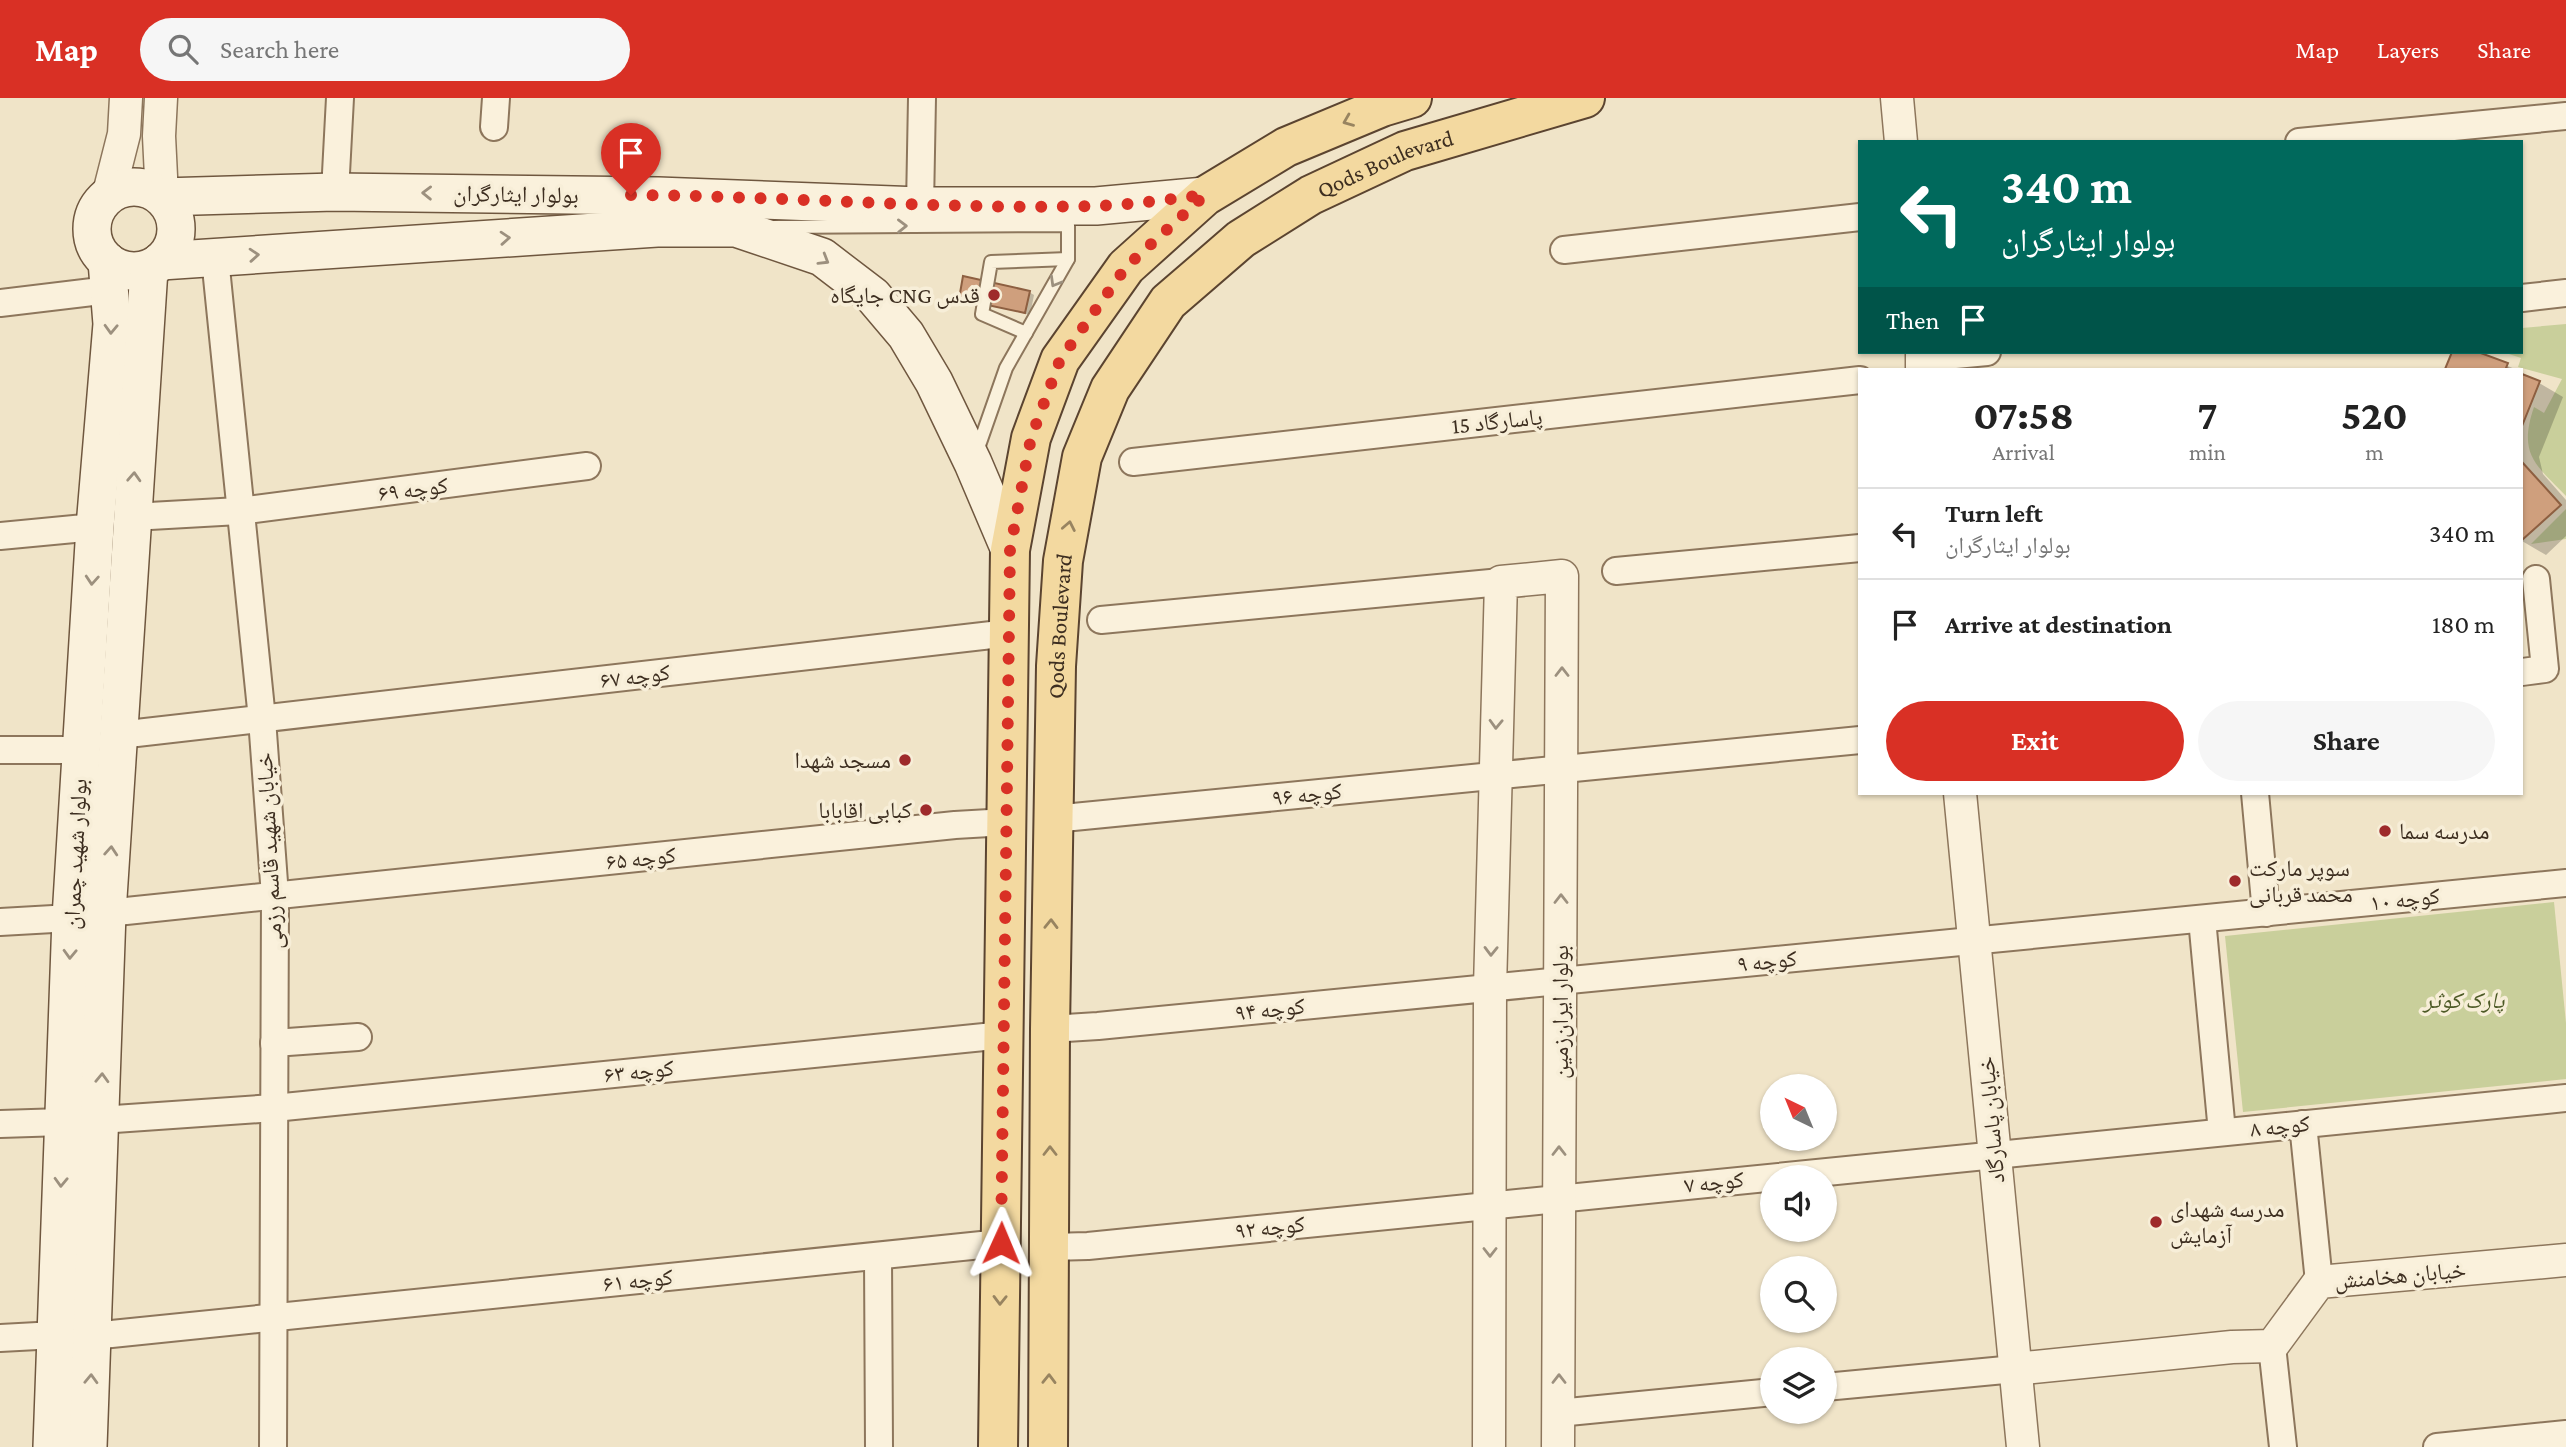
<!DOCTYPE html>
<meta charset="utf-8">
<style>
body{margin:0;font-family:"Crimson Pro","Noto Naskh Arabic",serif;background:#f6f6f6;color:#222;height:100vh;display:flex;flex-direction:column;font-size:26px;white-space:nowrap}
*{box-sizing:border-box;margin:0}
p{font-size:23px;color:#767676}
.icon{flex:none;width:38px;height:38px;fill:none;stroke:currentColor;stroke-width:2;stroke-linecap:round;stroke-linejoin:round}
.map{position:relative;flex:1;overflow:hidden}
.details{position:absolute;left:1858px;top:270px;width:665px;height:427px;display:flex;flex-direction:column;background:#fff;border-radius:0px;box-shadow:0 2px 5px #0004}
.details>*{flex:none}
.hud{position:absolute;left:1858px;top:42px;width:665px;height:214px;border-radius:0px;box-shadow:0 2px 5px #0004;background:#00695c;color:#fff;overflow:hidden}
.needle{width:46px;rotate:317deg}
.tools{position:absolute;left:1760px;top:976px;display:grid;gap:14px}
.tools a{display:grid;place-items:center;width:77px;height:77px;border-radius:50%;background:#fff;box-shadow:0 2px 5px #0004;font-size:35px}
.pin{position:absolute;display:grid;place-items:center;width:60px;height:60px;color:#fff;margin:-72px -30px;border-radius:50% 50% 50% 0;rotate:-45deg;box-shadow:0 0 7px #0007}
.pin .icon{rotate:45deg}
.me{position:absolute;width:77px;margin:-38px;rotate:1deg;stroke-linejoin:round;filter:drop-shadow(0 0 5px #0008)}
.turn{display:flex;align-items:center;gap:24px;height:147px;padding:0 28px;font-size:32px}
.turn .icon{width:91px;height:91px;stroke-width:2.5}
.turn b{display:block;font-size:49px;line-height:60px}
.then{display:flex;align-items:center;height:66px;padding:0 28px;background:#0003;gap:14px;font-size:26px}
.eta{display:flex;justify-content:space-evenly;align-items:center;height:119px;text-align:center}
.eta b{font-size:42px;font-weight:700;line-height:49px}
.button{display:flex;gap:14px;margin-top:auto;padding:14px 28px}
.button a{flex:1;height:80px;border-radius:42px;background:#d93025;color:#fff;font-size:28px;font-weight:700;line-height:80px;text-align:center}
.button a+a{background:#f6f6f6;color:#222}
ul{padding:0;list-style:none}
li{display:flex;align-items:center;gap:21px;height:91px;padding:0 28px;border-top:2px solid #e0e0e0}
li div{flex:1}
li b{display:block;font-size:26px}
li em{font-style:normal}
header{display:flex;align-items:center;gap:42px;box-sizing:border-box;height:98px;padding:0 35px;background:#d93025;color:#fff}
header strong{font-size:33px}
nav{display:flex;gap:38px;margin-inline-start:auto;font-size:24px}
.search{width:490px;height:63px;background:#f6f6f6;display:flex;align-items:center;gap:18px;box-sizing:border-box;padding:0 24px;border-radius:38px;color:#767676;font-size:26px}
.map>svg:first-child{display:block}
.green{fill:#c9cf9b}
.shadow{fill:#0003}
.building{fill:#cf9f7d;stroke:#8d5f41;stroke-width:2}
.lines{fill:none;stroke-linecap:round;stroke-linejoin:round}
.service-casing{stroke:#8d765c;stroke-width:16}
.minor-casing{stroke:#8d765c;stroke-width:30}
.tertiary-casing{stroke:#8d765c;stroke-width:35}
.secondary-casing{stroke:#6f573f;stroke-width:40}
.primary-casing{stroke:#5b4430;stroke-width:42}
.service{stroke:#faf1dc;stroke-width:12}
.minor{stroke:#faf1dc;stroke-width:26}
.tertiary{stroke:#faf1dc;stroke-width:32}
.secondary{stroke:#faf1dc;stroke-width:37}
.primary{stroke:#f3d9a0;stroke-width:38}
.oneway{stroke:#988460}
.oneway2{stroke:#9c907e}
.route{stroke:#d93025;stroke-width:12;stroke-dasharray:0 21.6}
.poi-dot{fill:#9e2a2b;stroke:#f7eed8;stroke-width:2.5}
.labels{text-anchor:middle;stroke-width:7;stroke-linejoin:round;paint-order:stroke}
.street-label{font-size:23px;fill:#3d2e20;stroke:#f7eed8}
.poi-label{font-size:23px;fill:#3d2e20;stroke:#f7eed8;text-anchor:end}
.park-label{font-size:23px;font-style:italic;fill:#4d5a26;stroke:#f7eed8}
</style>
<header>
<strong>Map</strong>
<div class="search"><svg class="icon" aria-label="search" viewBox="0 0 24 24"><circle cx="10" cy="10" r="6"/><path d="M15 15l6 6"/></svg>Search here</div>
<nav><a>Map</a><a>Layers</a><a>Share</a></nav>
</header>
<div class="map">
<svg width="2566" height="1349" viewBox="0 0 2566 1349">
<rect width="100%" height="100%" fill="#f0e4c8"/>
<g class="green">
<path d="M2566 226V398C2535 366 2518 356 2534 309L2544 315 2562 281 2518 269 2521 260 2503 254H2522V230Z"/>
<polygon points="2566,411 2566,441 2531,446"/>
<polygon points="2554,804 2566,925 2566,981 2243,1014 2225,838"/>
</g>
<g class="shadow">
<polygon points="1029,194 1034,197 1030,217 961,200"/>
<polygon points="2454,254 2473,254 2515,271 2447,271"/>
<polygon points="2522,275 2563,299 2539,359 2543,376 2566,402 2566,438 2546,457 2522,443"/>
</g>
<g class="building">
<polygon points="963,178 1030,193 1025,215 959,201"/>
<polygon points="2452,254 2478,254 2508,265 2506,270 2509,271 2445,271"/>
<polygon points="2522,276 2540,283 2522,328"/>
<polygon points="2522,364 2561,407 2522,442"/>
</g>
<g class="lines">
<g class="service-casing">
<g id="service">
<polyline points="774,129 1068,127 1068,161 1006,270 977,353"/>
<polyline points="1026,235 982,216 991,164 1068,161"/>
</g>
</g>
<g class="minor-casing">
<g id="minor">
<polyline points="494,29 496,0"/>
<polyline points="2299,44 2566,18"/>
<polyline points="335,94 340,0"/>
<polyline points="920,108 922,0"/>
<polyline points="1564,152 1860,119"/>
<polyline points="215,160 262,621 275,798 273,1349"/>
<polyline points="2522,200 2566,195"/>
<polyline points="0,205 109,192"/>
<polyline points="1923,260 1987,254"/>
<polyline points="1133,364 1860,282"/>
<polyline points="132,419 239,413 587,368"/>
<polyline points="0,438 95,429"/>
<polyline points="1616,473 1860,450"/>
<polyline points="1101,522 1501,484"/>
<polyline points="2522,574 2545,571 2536,481"/>
<polyline points="119,637 1009,535"/>
<polyline points="0,652 81,652"/>
<polyline points="2255,695 2266,815"/>
<polyline points="1053,721 1860,642"/>
<polyline points="107,815 955,727 1007,724"/>
<polyline points="2202,821 2222,1034"/>
<polyline points="0,824 71,820"/>
<polyline points="1050,931 1098,928 2566,785"/>
<polyline points="274,945 358,939"/>
<polyline points="100,1022 274,1010 1004,937"/>
<polyline points="0,1026 63,1024"/>
<polyline points="2303,1026 2319,1184"/>
<polyline points="1050,1149 1088,1148 2566,1000"/>
<polyline points="878,1158 879,1349"/>
<polyline points="92,1238 1001,1145"/>
<polyline points="0,1240 56,1237"/>
<polyline points="2272,1248 2283,1349"/>
<polyline points="1825,1289 2015,1271"/>
<polyline points="1558,1315 1773,1294"/>
<polyline points="2437,1349 2566,1336"/>
</g>
</g>
<g class="tertiary-casing">
<g id="tertiary">
<polyline points="161,0 159,38 162,99"/>
<polyline points="1897,0 1901,44"/>
<polyline points="108,99 124,36 126,0"/>
<polyline points="1922,271 1922,254"/>
<polyline points="1960,695 2023,1349"/>
<polyline points="2015,1271 2232,1249 2272,1248 2319,1184 2566,1162"/>
<polyline points="1489,1349 1490,890 1501,484 1562,478 1558,1349"/>
</g>
</g>
<g class="secondary-casing">
<g id="secondary">
<circle cx="134" cy="131" r="42"/>
<polyline points="162,99 335,94 658,98 920,108 1096,108 1205,98"/>
<polyline points="161,163 657,130 736,130 822,159 873,198 906,237 934,284 973,365 1010,452"/>
<polyline points="52,1349 71,820 95,429 112,226 107,163"/>
<polyline points="88,1349 107,815 149,171"/>
</g>
</g>
<g class="primary-casing">
<g id="primary">
<polyline points="998,1349 1010,452 1031,340 1060,262 1126,169 1205,98 1286,49 1382,9 1412,0"/>
<path id="s1" d="M1048 1349 1050 931 1056 568 1063 463 1082 359 1110 291 1168 204 1241 141 1311 97 1405 53 1585 0"/>
</g>
</g>
<use href="#service" class="service"/>
<use href="#minor" class="minor"/>
<use href="#tertiary" class="tertiary"/>
<use href="#secondary" class="secondary"/>
<use href="#primary" class="primary"/>
</g>
<defs><path id="oneway-chevron" d="M-2-3.5L2.5 0L-2 3.5" fill="none" stroke-width="1.6" stroke-linecap="round" stroke-linejoin="round" transform="scale(1.75)"/></defs>
<g class="oneway">
<use href="#oneway-chevron" transform="translate(1348 23) rotate(158)"/>
<use href="#oneway-chevron" transform="translate(1069 428) rotate(-79)"/>
<use href="#oneway-chevron" transform="translate(1051 826) rotate(-89)"/>
<use href="#oneway-chevron" transform="translate(1050 1053) rotate(-90)"/>
<use href="#oneway-chevron" transform="translate(1000 1202) rotate(91)"/>
<use href="#oneway-chevron" transform="translate(1049 1281) rotate(-89)"/>
</g>
<g class="oneway2">
<use href="#oneway-chevron" transform="translate(427 95) rotate(-179)"/>
<use href="#oneway-chevron" transform="translate(902 128) rotate(-1)"/>
<use href="#oneway-chevron" transform="translate(505 140) rotate(-4)"/>
<use href="#oneway-chevron" transform="translate(254 157) rotate(-4)"/>
<use href="#oneway-chevron" transform="translate(824 162) rotate(31)"/>
<use href="#oneway-chevron" transform="translate(1055 184) rotate(120)"/>
<use href="#oneway-chevron" transform="translate(111 231) rotate(92)"/>
<use href="#oneway-chevron" transform="translate(134 379) rotate(-87)"/>
<use href="#oneway-chevron" transform="translate(92 482) rotate(94)"/>
<use href="#oneway-chevron" transform="translate(1562 574) rotate(-90)"/>
<use href="#oneway-chevron" transform="translate(1496 626) rotate(92)"/>
<use href="#oneway-chevron" transform="translate(111 753) rotate(-86)"/>
<use href="#oneway-chevron" transform="translate(1561 801) rotate(-90)"/>
<use href="#oneway-chevron" transform="translate(1491 853) rotate(91)"/>
<use href="#oneway-chevron" transform="translate(70 856) rotate(92)"/>
<use href="#oneway-chevron" transform="translate(102 980) rotate(-88)"/>
<use href="#oneway-chevron" transform="translate(1559 1053) rotate(-90)"/>
<use href="#oneway-chevron" transform="translate(61 1084) rotate(92)"/>
<use href="#oneway-chevron" transform="translate(1490 1154) rotate(90)"/>
<use href="#oneway-chevron" transform="translate(91 1281) rotate(-88)"/>
<use href="#oneway-chevron" transform="translate(1559 1281) rotate(-90)"/>
</g>
<g class="lines">
<path class="route" d="M631 97C785 98 940 112 1094 108 1131 107 1169 101 1205 97L1126 169 1060 262 1031 340 1010 452 1001 1145"/>
</g>
<g class="poi-dot">
<circle cx="994" cy="197" r="7"/>
<circle cx="905" cy="662" r="7"/>
<circle cx="926" cy="712" r="7"/>
<circle cx="2385" cy="733" r="7"/>
<circle cx="2235" cy="783" r="7"/>
<circle cx="2156" cy="1124" r="7"/>
</g>
<g class="labels">
<g class="street-label">
<text dy="8" stroke="none"><textPath href="#s1" startOffset="1430">Qods Boulevard</textPath></text>
<text transform="translate(516 96) rotate(1)" y="8">بولوار ایثارگران</text>
<text transform="translate(1497 323) rotate(-6)" y="8">پاسارگاد 15</text>
<text transform="translate(413 391) rotate(-7)" y="8">کوچه ۶۹</text>
<text dy="8" stroke="none"><textPath href="#s1" startOffset="821">Qods Boulevard</textPath></text>
<text transform="translate(635 578) rotate(-7)" y="8">کوچه ۶۷</text>
<text transform="translate(1307 696) rotate(-6)" y="8">کوچه ۹۶</text>
<text transform="translate(269 753) rotate(-93)" y="8">خیابان شهید قاسم رزمی</text>
<text transform="translate(75 756) rotate(-87)" y="8">بولوار شهید چمران</text>
<text transform="translate(641 760) rotate(-6)" y="8">کوچه ۶۵</text>
<text transform="translate(2405 801) rotate(-6)" y="8">کوچه ۱۰</text>
<text transform="translate(1767 863) rotate(-6)" y="8">کوچه ۹</text>
<text transform="translate(1270 911) rotate(-6)" y="8">کوچه ۹۴</text>
<text transform="translate(1560 914) rotate(-90)" y="8">بولوار ایران‌زمین</text>
<text transform="translate(639 973) rotate(-6)" y="8">کوچه ۶۳</text>
<text transform="translate(1991 1022) rotate(-95)" y="8">خیابان پاسارگاد</text>
<text transform="translate(2280 1028) rotate(-6)" y="8">کوچه ۸</text>
<text transform="translate(1714 1084) rotate(-6)" y="8">کوچه ۷</text>
<text transform="translate(1270 1129) rotate(-6)" y="8">کوچه ۹۲</text>
<text transform="translate(2400 1177) rotate(-5)" y="8">خیابان هخامنش</text>
<text transform="translate(638 1182) rotate(-6)" y="8">کوچه ۶۱</text>
</g>
<g class="poi-label">
<text x="980" y="205">جایگاه CNG قدس</text>
<text x="891" y="670">مسجد شهدا</text>
<text x="912" y="720">کبابی اقابابا</text>
<text x="2399" y="741" text-anchor="start">مدرسه سما</text>
<text x="2249" y="778" text-anchor="start">سوپر مارکت<tspan x="2249" dy="26">محمد قربانی</tspan></text>
<text x="2170" y="1119" text-anchor="start">مدرسه شهدای<tspan x="2170" dy="26">آزمایش</tspan></text>
</g>
<g class="park-label">
<text x="2464" y="910">پارک کوثر</text>
</g>
</g>
</svg>
<div class="tools">
<a><svg class="needle" viewBox="-14 -14 28 28"><path d="M0-13l5 13h-10z" fill="#e53935"/><path d="M0 13l5-13h-10z" fill="#767676"/></svg></a>
<a><svg class="icon" aria-label="sound" viewBox="0 0 24 24"><path d="M4 9h4l5-4v14l-5-4H4zM17 9q2 3 0 6"/></svg></a>
<a><svg class="icon" aria-label="search" viewBox="0 0 24 24"><circle cx="10" cy="10" r="6"/><path d="M15 15l6 6"/></svg></a>
<a><svg class="icon" aria-label="layers" viewBox="0 0 24 24"><path d="M12 4l9 5-9 5-9-5zM3 14l9 5 9-5"/></svg></a>
</div>
<div class="pin" style="left:631px;top:97px;background:#d93025"><svg class="icon" aria-label="arrive" viewBox="0 0 24 24"><path d="M6 21V4h12l-3 4 3 4H6"/></svg></div>
<svg class="me" style="left:1001px;top:1145px" viewBox="-20 -20 40 40"><path d="M0-17L14 15 0 8-14 15z" fill="#d93025" stroke="#fff" stroke-width="4"/></svg>
<div class="hud">
<div class="turn"><svg class="icon" aria-label="left" viewBox="0 0 24 24"><path d="M17 20v-9H6M10 6l-5 5 5 5"/></svg><div><b>340 m</b>بولوار ایثارگران</div></div>
<div class="then">Then<svg class="icon" aria-label="arrive" viewBox="0 0 24 24"><path d="M6 21V4h12l-3 4 3 4H6"/></svg></div>
</div>
<section class="details">
<div class="eta">
<div><b>07:58</b><p>Arrival</p></div>
<div><b>7</b><p>min</p></div>
<div><b>520</b><p>m</p></div>
</div>
<ul>
<li><svg class="icon" aria-label="left" viewBox="0 0 24 24"><path d="M17 20v-9H6M10 6l-5 5 5 5"/></svg><div><b>Turn left</b><p>بولوار ایثارگران</p></div><em>340 m</em></li>
<li><svg class="icon" aria-label="arrive" viewBox="0 0 24 24"><path d="M6 21V4h12l-3 4 3 4H6"/></svg><div><b>Arrive at destination</b></div><em>180 m</em></li>
</ul>
<div class="button"><a>Exit</a><a>Share</a></div>
</section>
</div>
